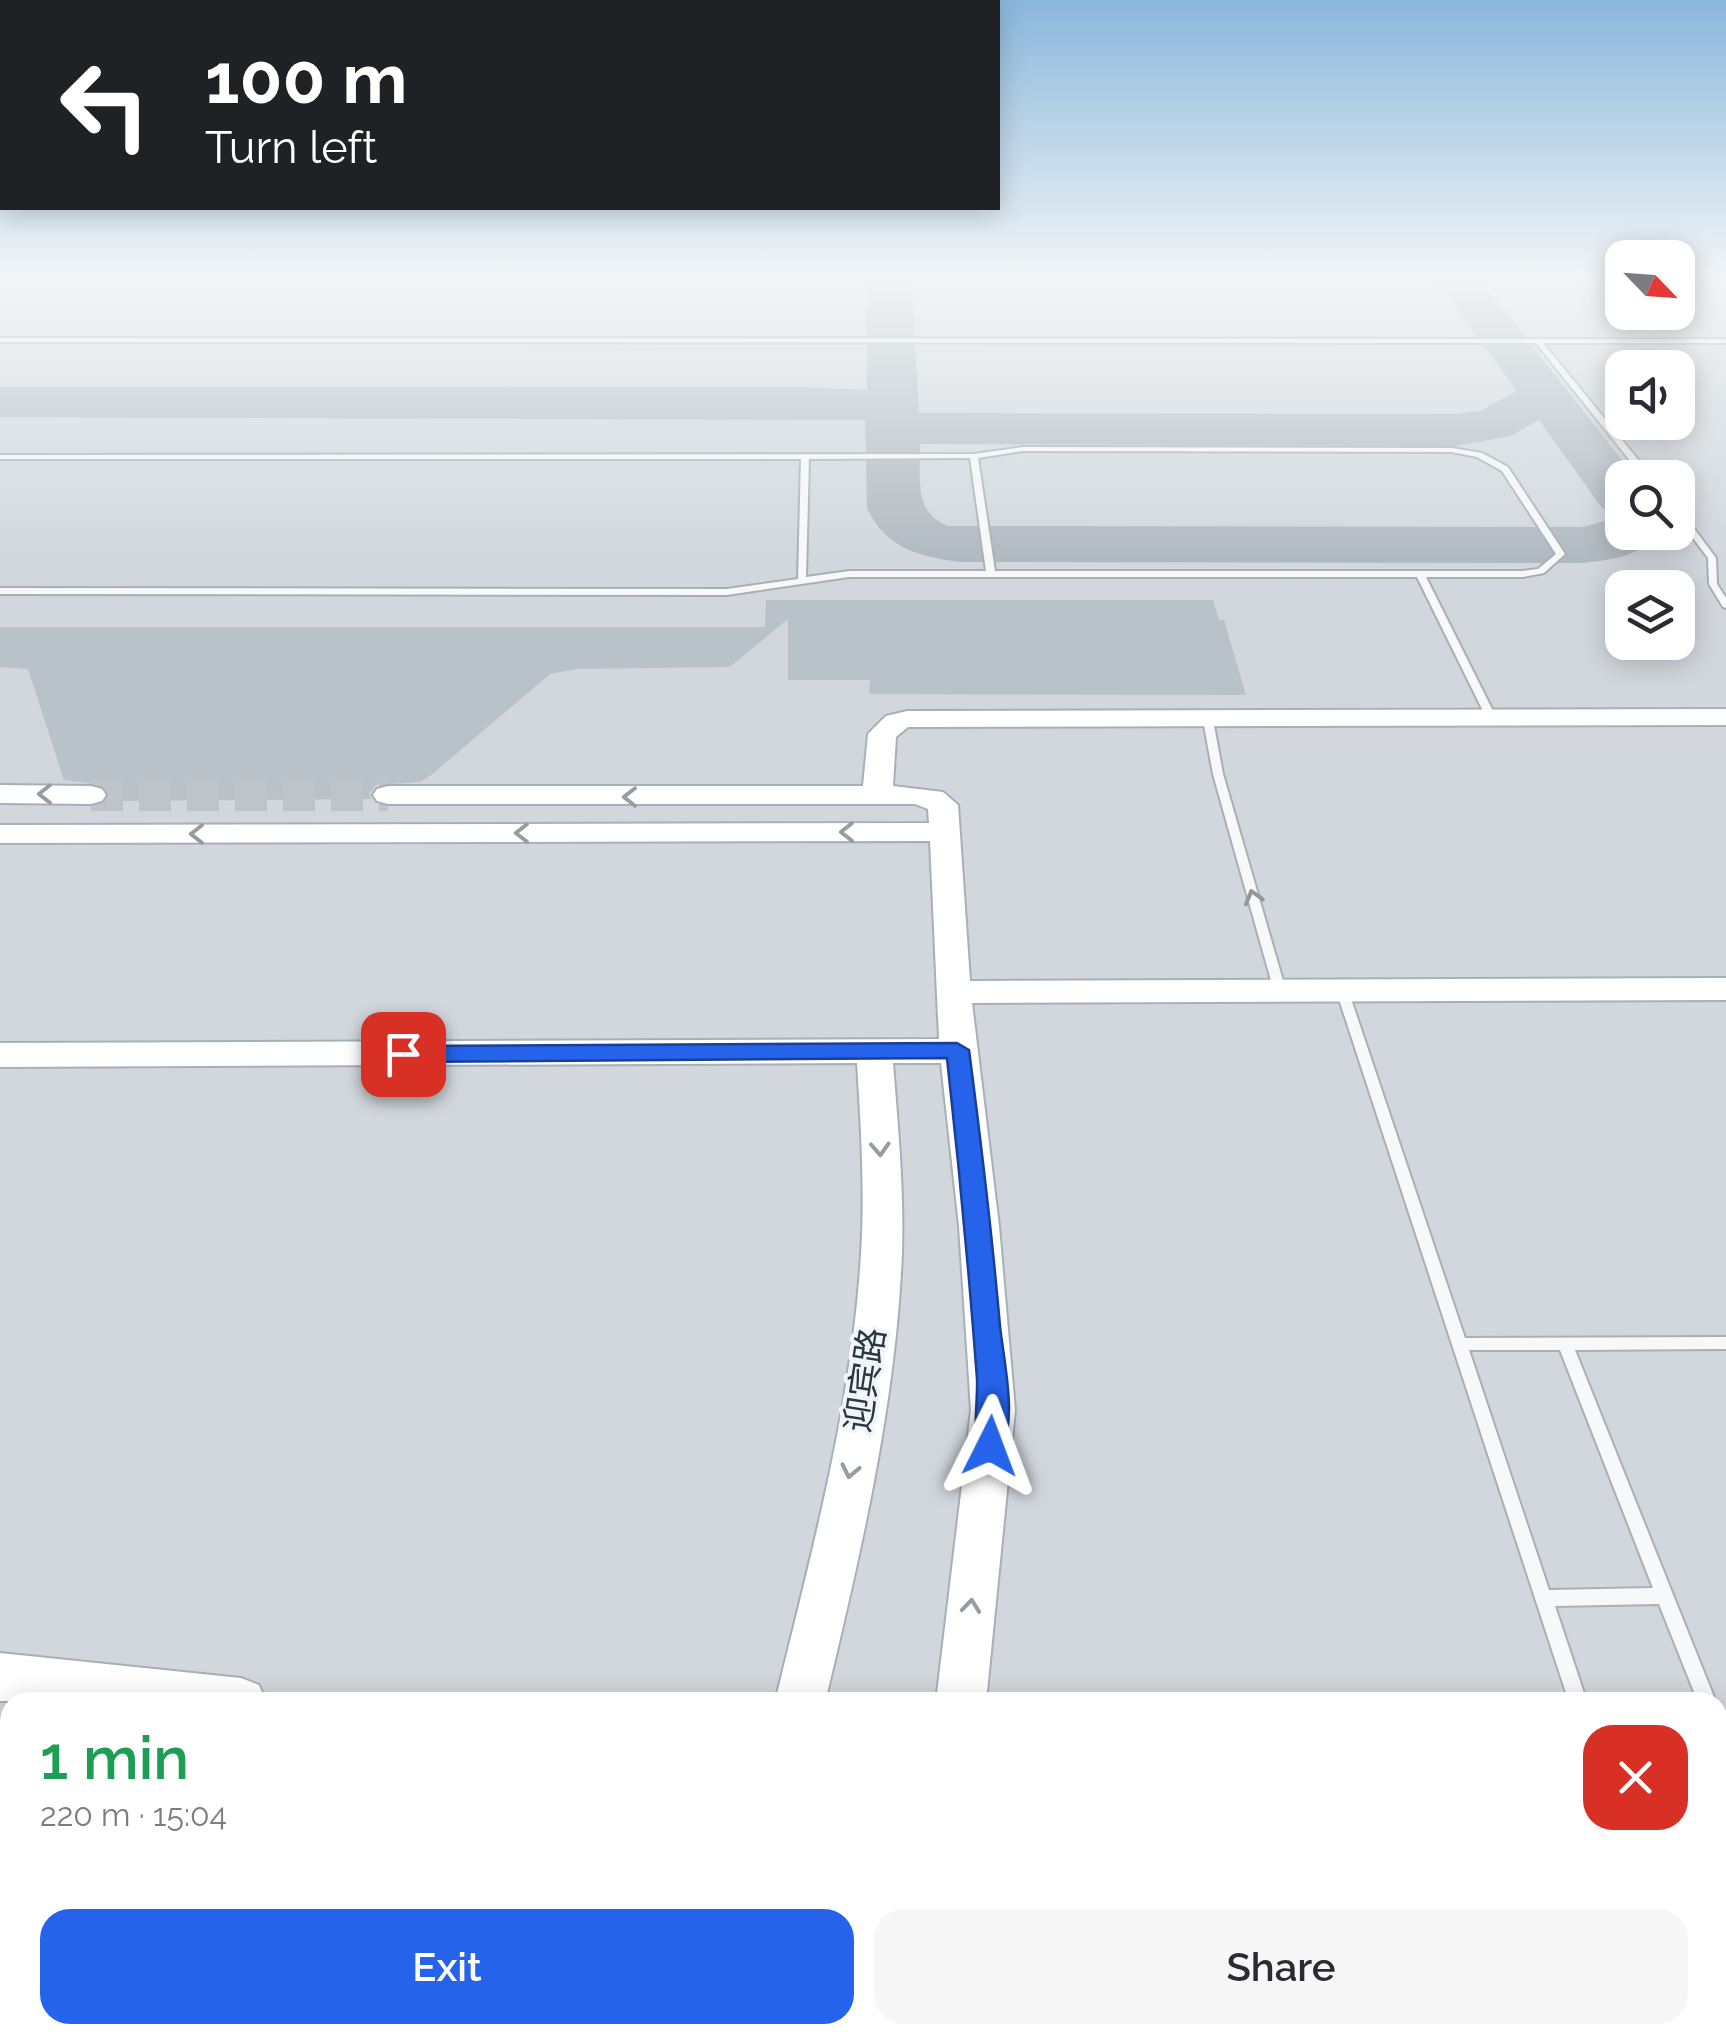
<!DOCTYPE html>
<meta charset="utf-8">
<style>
body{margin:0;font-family:Raleway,"Noto Sans SC",sans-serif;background:#f7f7f7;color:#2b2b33;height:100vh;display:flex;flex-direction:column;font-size:38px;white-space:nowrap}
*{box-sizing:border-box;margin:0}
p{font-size:32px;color:#7c7c81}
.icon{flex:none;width:55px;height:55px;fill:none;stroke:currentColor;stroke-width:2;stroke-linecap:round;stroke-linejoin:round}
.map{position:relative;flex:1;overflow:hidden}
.panel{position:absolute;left:0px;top:1692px;width:1728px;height:352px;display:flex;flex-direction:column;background:#fff;border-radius:30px 30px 0 0;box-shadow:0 5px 25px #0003}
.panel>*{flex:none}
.top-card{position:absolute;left:0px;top:0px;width:1000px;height:210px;box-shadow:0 5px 25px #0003;background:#202124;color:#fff;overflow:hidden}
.needle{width:65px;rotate:115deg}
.tools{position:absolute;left:1605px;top:240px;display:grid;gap:20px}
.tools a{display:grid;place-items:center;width:90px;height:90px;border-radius:20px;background:#fff;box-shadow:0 5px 25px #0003;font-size:50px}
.pin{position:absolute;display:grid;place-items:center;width:85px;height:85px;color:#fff;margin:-42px;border-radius:20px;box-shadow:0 5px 15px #0006}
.me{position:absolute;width:110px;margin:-55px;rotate:3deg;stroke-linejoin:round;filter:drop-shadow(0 0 8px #0008)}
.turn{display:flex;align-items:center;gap:35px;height:210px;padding:0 40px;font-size:45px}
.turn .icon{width:130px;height:130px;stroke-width:2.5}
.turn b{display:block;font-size:70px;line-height:85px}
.round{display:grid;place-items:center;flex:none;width:105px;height:105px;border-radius:30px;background:#f7f7f7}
.summary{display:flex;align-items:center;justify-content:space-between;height:170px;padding:0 40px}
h1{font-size:60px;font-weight:600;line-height:75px;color:#1e9e55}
.cta{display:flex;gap:20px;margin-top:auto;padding:20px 40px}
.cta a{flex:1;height:115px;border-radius:30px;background:#2563eb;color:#fff;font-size:40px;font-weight:600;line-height:115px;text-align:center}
.cta a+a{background:#f7f7f7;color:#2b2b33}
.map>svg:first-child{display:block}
.built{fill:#d1d7dd;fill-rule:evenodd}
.green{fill:#cbd5c4}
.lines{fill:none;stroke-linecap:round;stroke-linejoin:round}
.taxiway{fill:#b0b9c0;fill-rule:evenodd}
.building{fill:#bac2c9}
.secondary-tunnel{stroke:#bec5ca;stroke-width:32;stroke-dasharray:32 16;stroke-linecap:butt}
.lane-casing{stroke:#a8b0b6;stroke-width:4}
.secondary-casing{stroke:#a8b0b6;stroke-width:4}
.lane{fill:#f6f8f9;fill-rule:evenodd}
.secondary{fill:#fff;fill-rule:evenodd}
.oneway{stroke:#959ca2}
.oneway2{stroke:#90989e}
.route{fill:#2563eb;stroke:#184099;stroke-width:2.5}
.labels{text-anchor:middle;stroke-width:8;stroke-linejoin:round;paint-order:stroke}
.near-street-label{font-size:35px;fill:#2b3844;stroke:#f3f6f8}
</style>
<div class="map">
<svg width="1726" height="2043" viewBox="0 0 1726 2043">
<rect width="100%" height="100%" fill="#e3e8eb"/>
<path class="built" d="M0 276H1622V312H1678V276H1726V2043H1275L1274 2035H1718V1702H10V2035H286L281 2043H0ZM1622 368H1678V422H1622ZM1622 478H1678V532H1622ZM1622 588H1678V642H1622Z"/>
<polygon class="green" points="964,2035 1274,2035 1275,2043 963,2043"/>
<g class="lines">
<path class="taxiway" d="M867 276H911L919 413 1455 414 1480 411 1517 391 1433 276H1477L1636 478H1622V513L1602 508 1539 420 1511 436 1455 446 920 444C921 477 912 512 948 526L1583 527 1622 516V532H1657C1640 558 1612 559 1583 563L961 562C920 557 885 548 867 508L865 420 0 417V387H797L867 390Z"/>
</g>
<polygon class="building" points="766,600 1213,600 1219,620 1224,620 1246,695 869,694 870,680 788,680 788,619 730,667 576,669 550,674 430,776 420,782 376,785 370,793 371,799 118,801 108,799 109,793 103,785 64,780 28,669 0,667 0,627 765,627"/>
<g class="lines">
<polyline class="secondary-tunnel" points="91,795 388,795"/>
<g class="lane-casing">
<g id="lane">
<polygon points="0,338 1726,339 1726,343 1543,343 1653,478 1644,478 1536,343 0,342"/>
<path d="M1023 447 1452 448 1482 453 1508 467 1565 554 1544 573 1523 577H1426L1497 719 1492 722 1487 719 1417 577H849L727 595 0 594V588L727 589 798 579 801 459H0V455L974 454ZM1023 451 1452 452 1477 457 1502 471 1556 554 1538 569 1523 571H995L978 458ZM970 458 986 571H849L806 577 809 459Z"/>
<polygon points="1678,511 1681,511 1716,558 1717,584 1726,598 1726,608 1723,607 1709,584 1708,558 1678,518"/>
<polygon points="1208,717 1213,720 1223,774 1286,991 1284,994 1280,995 1274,991 1213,774 1203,720"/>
<path d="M1342 986 1348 990 1465 1338 1726 1337V1349L1575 1350 1716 1702H1698L1659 1604 1555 1606 1587 1702H1569L1336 990ZM1469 1350H1560L1653 1588 1549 1590Z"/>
<polygon points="1718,1719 1724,1722 1726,1725 1726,1759 1719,1756 1718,1752"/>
<rect x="1718" y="1795" width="8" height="18"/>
<polygon points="44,2035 78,2035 74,2043 40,2043"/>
</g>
</g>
<g class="secondary-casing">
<g id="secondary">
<path d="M1726 709V725L908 727 896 737 893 786 943 792 958 805 970 981 1726 978V1000L972 1003 999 1226 1015 1410 986 1702H936L971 1410 959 1226 941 1063H893C898 1127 904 1189 902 1253 896 1404 860 1556 825 1702H775C811 1555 852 1406 861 1254 865 1190 861 1127 857 1063L0 1067V1043L939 1039 930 841 0 843V825L929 823 928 809 915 804H388L377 801 373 795 377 789 388 786H863L868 734 886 716 907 711Z"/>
<polygon points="0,785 91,786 102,789 106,795 102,801 91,804 0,803"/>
<polygon points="0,1653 241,1678 259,1685 266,1702 0,1701"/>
<polygon points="671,2035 730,2035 727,2043 668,2043"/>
<polygon points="864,2035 922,2035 919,2043 861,2043"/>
</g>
</g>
<use href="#lane" class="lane"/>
<use href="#secondary" class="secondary"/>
</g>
<defs><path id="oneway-chevron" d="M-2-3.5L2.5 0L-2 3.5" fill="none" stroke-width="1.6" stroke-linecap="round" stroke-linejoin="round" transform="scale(2.5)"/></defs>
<g class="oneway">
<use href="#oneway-chevron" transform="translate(45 794) rotate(-180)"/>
<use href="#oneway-chevron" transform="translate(630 797) rotate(-180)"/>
<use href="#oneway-chevron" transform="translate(847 832) rotate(180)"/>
<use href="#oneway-chevron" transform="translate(522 833) rotate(180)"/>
<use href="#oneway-chevron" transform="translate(197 834) rotate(180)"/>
<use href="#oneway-chevron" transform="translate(880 1149) rotate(87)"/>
<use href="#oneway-chevron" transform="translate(850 1471) rotate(102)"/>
<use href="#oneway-chevron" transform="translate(971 1606) rotate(-84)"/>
</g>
<use class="oneway2" href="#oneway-chevron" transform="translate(1253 897) rotate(-106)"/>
<linearGradient id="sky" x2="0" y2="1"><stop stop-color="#8ab7dc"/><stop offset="0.49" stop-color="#f2f5f6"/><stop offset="1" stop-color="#f2f5f6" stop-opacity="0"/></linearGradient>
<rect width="1726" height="562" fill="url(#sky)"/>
<path class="route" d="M957 1043 969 1050C981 1142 992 1234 1000 1326 1004 1364 1018 1419 1000 1455L990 1458 979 1455C972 1439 978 1400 977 1379 969 1272 959 1165 947 1058L403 1062 392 1054 403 1046Z"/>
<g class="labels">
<g class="near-street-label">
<text transform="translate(865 1380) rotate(-81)" y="12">迎宾路</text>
</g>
</g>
</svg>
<div class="tools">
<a><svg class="needle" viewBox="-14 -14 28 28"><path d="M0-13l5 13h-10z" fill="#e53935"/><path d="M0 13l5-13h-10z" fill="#7c7c81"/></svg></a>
<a><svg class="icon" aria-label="sound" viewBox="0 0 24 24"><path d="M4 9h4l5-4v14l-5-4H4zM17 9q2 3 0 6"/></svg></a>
<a><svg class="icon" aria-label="search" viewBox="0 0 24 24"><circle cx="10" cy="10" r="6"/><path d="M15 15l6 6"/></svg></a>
<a><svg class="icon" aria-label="layers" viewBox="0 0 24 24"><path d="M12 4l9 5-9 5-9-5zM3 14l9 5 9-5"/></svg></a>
</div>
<div class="pin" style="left:403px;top:1054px;background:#d93025"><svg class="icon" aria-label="arrive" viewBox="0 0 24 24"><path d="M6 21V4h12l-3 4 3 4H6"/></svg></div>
<svg class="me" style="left:990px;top:1446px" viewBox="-20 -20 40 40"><path d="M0-17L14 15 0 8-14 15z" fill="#2563eb" stroke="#fff" stroke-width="4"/></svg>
<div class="top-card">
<div class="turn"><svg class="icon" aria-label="left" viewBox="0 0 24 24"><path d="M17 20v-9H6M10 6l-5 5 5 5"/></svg><div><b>100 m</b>Turn left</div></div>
</div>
<section class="panel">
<div class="summary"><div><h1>1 min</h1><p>220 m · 15:04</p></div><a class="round" style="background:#d93025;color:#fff"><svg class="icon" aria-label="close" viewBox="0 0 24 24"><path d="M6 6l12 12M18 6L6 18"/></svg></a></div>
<div class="cta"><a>Exit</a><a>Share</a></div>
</section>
</div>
